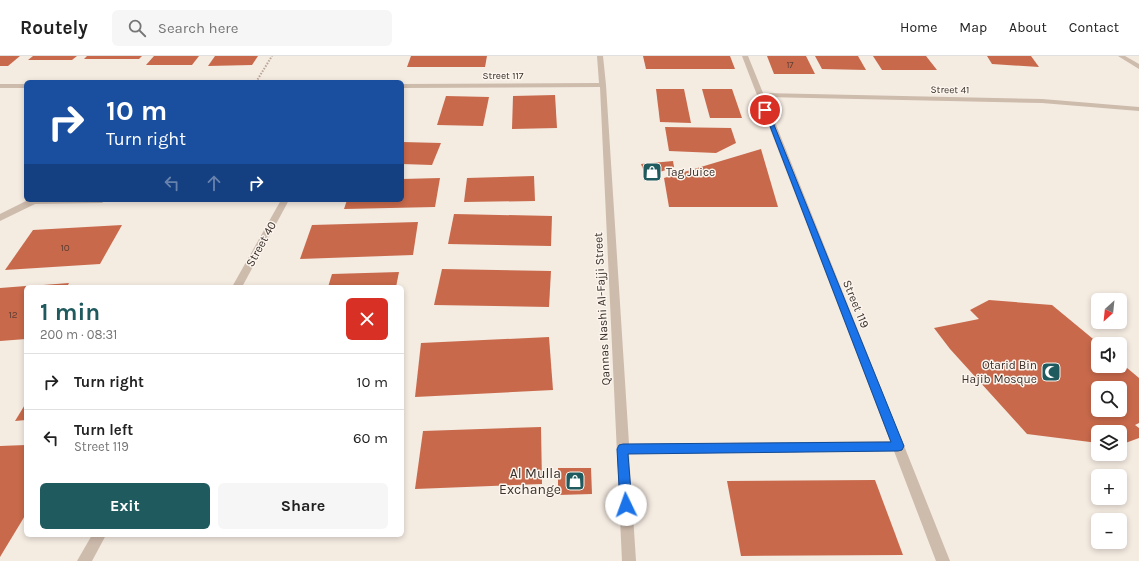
<!DOCTYPE html>
<meta charset="utf-8">
<style>
body{margin:0;font-family:Karla,sans-serif;background:#f6f6f6;color:#222;height:100vh;display:flex;flex-direction:column;font-size:15px;white-space:nowrap}
*{box-sizing:border-box;margin:0}
p{font-size:13px;color:#767676}
.icon{flex:none;width:22px;height:22px;fill:none;stroke:currentColor;stroke-width:2;stroke-linecap:round;stroke-linejoin:round}
.map{position:relative;flex:1;overflow:hidden}
.panel{position:absolute;left:24px;top:229px;width:380px;height:252px;display:flex;flex-direction:column;background:#fff;border-radius:6px;box-shadow:0 2px 6px #0003}
.panel>*{flex:none}
.guide{position:absolute;left:24px;top:24px;width:380px;height:122px;border-radius:6px;box-shadow:0 2px 6px #0003;background:#1a4fa0;color:#fff;overflow:hidden}
.needle{width:26px;rotate:207deg}
.tools{position:absolute;left:1091px;top:237px;display:grid;gap:8px}
.tools a{display:grid;place-items:center;width:36px;height:36px;border-radius:6px;background:#fff;box-shadow:0 2px 6px #0003;font-size:20px}
.pin{position:absolute;display:grid;place-items:center;width:34px;height:34px;color:#fff;margin:-17px;border:2px solid #fff;border-radius:50%;box-shadow:0 1px 4px #0007}
.me{position:absolute;width:44px;margin:-22px;rotate:357deg;stroke-linejoin:round;filter:drop-shadow(0 0 3px #0008)}
.turn{display:flex;align-items:center;gap:14px;height:84px;padding:0 16px;font-size:18px}
.turn .icon{width:52px;height:52px;stroke-width:2.5}
.turn b{display:block;font-size:28px;line-height:34px}
.lanes{display:flex;align-items:center;height:38px;padding:0 16px;background:#0003;justify-content:center;gap:20px;direction:ltr}
.lanes .off{opacity:.35}
.round{display:grid;place-items:center;flex:none;width:42px;height:42px;border-radius:6px;background:#f6f6f6}
.head{display:flex;align-items:center;justify-content:space-between;height:68px;padding:0 16px}
h1{font-size:24px;font-weight:700;line-height:30px;color:#1f5a5e}
.primary-button{display:flex;gap:8px;margin-top:auto;padding:8px 16px}
.primary-button a{flex:1;height:46px;border-radius:6px;background:#1f5a5e;color:#fff;font-size:16px;font-weight:700;line-height:46px;text-align:center}
.primary-button a+a{background:#f6f6f6;color:#222}
ul{padding:0;list-style:none}
li{display:flex;align-items:center;gap:12px;height:56px;padding:0 16px;border-top:1px solid #e0e0e0}
li div{flex:1}
li b{display:block;font-size:15px}
li em{font-style:normal}
header{display:flex;align-items:center;gap:24px;box-sizing:border-box;height:56px;padding:0 20px;background:#fff;border-bottom:1px solid #e0e0e0}
header strong{font-size:19px}
nav{display:flex;gap:22px;margin-inline-start:auto;font-size:14px}
.search{width:280px;height:36px;background:#f6f6f6;display:flex;align-items:center;gap:10px;box-sizing:border-box;padding:0 14px;border-radius:6px;color:#767676;font-size:15px}
.map>svg:first-child{display:block}
.building{fill:#c8694b;fill-rule:evenodd}
.lines{fill:none;stroke-linecap:round;stroke-linejoin:round}
.path{stroke:#b9a596;stroke-width:2;stroke-dasharray:1.5 1.5;stroke-linecap:butt}
.minor{fill:#cdbbac;fill-rule:evenodd}
.route{fill:#1a73e8;stroke:#114b97}
.labels{text-anchor:middle;stroke-width:3;stroke-linejoin:round;paint-order:stroke}
.far-number-label{font-size:9px;fill:#5e3e33}
.far-street-label{font-size:10px;fill:#3b302b;stroke:#fbf5ee}
.number-label{font-size:10px;fill:#5e3e33}
.poi-label{font-size:12px;fill:#3b302b;stroke:#fbf5ee;text-anchor:start}
.street-label{font-size:12px;fill:#3b302b;stroke:#fbf5ee}
.near-poi-label{font-size:14px;fill:#3b302b;stroke:#fbf5ee;text-anchor:end}
</style>
<header>
<strong>Routely</strong>
<div class="search"><svg class="icon" aria-label="search" viewBox="0 0 24 24"><circle cx="10" cy="10" r="6"/><path d="M15 15l6 6"/></svg>Search here</div>
<nav><a>Home</a><a>Map</a><a>About</a><a>Contact</a></nav>
</header>
<div class="map">
<svg width="1139" height="505" viewBox="0 0 1139 505">
<rect width="100%" height="100%" fill="#f4ebe1"/>
<g class="building">
<polygon points="0,0 20,0 8,10 0,10"/>
<polygon points="33,0 77,0 72,4 28,4"/>
<polygon points="87,0 142,0 139,3 84,3"/>
<polygon points="154,0 199,0 192,9 146,9"/>
<polygon points="215,0 258,0 252,9 208,10"/>
<polygon points="411,0 487,0 485,11 407,11"/>
<polygon points="643,0 730,0 735,13 646,13"/>
<polygon points="767,0 806,0 815,18 774,18"/>
<polygon points="815,0 858,0 866,14 822,13"/>
<polygon points="873,0 926,0 937,14 882,14"/>
<polygon points="987,0 1031,0 1039,11 992,8"/>
<polygon points="656,33 684,33 691,67 660,66"/>
<polygon points="702,33 732,33 742,62 710,62"/>
<polygon points="555,39 557,72 512,73 513,40"/>
<polygon points="446,40 489,41 483,70 437,69"/>
<polygon points="665,71 731,72 736,87 716,97 669,95"/>
<polygon points="402,86 441,87 432,109 402,108"/>
<polygon points="761,93 778,151 669,151 664,122"/>
<polygon points="673,105 674,111 646,121 641,108"/>
<polygon points="534,120 535,145 464,146 467,122"/>
<polygon points="440,122 435,151 344,153 347,144 402,144 402,123"/>
<polygon points="454,158 552,160 551,190 448,188"/>
<polygon points="418,166 413,199 300,203 312,169"/>
<polygon points="122,169 100,208 5,214 33,174"/>
<polygon points="442,213 551,215 549,251 434,249"/>
<polygon points="399,216 396,231 328,231 332,218"/>
<polygon points="69,227 67,231 30,231 30,230"/>
<polygon points="26,230 26,283 0,285 0,232"/>
<path d="M989 244 1052 249 1098 287V310H1120V306L1139 322V367L1135 369 1139 372V382L1120 389V376H1098V387L1027 378 950 293 934 272 979 263 970 254ZM1098 332H1120V354H1098Z"/>
<polygon points="549,281 553,334 415,341 421,287"/>
<polygon points="26,347 26,364 15,365"/>
<polygon points="541,371 542,428 415,433 423,375"/>
<polygon points="26,389 26,458 0,501 0,390"/>
<polygon points="558,412 591,412 592,438 558,439"/>
<polygon points="875,424 903,499 741,500 727,425"/>
</g>
<g class="lines">
<polyline class="path" points="256,26 272,0"/>
<g class="minor">
<polygon points="597,0 603,0 606,29 629,388 890,385 742,0 748,0 763,37 1042,43 1139,51 1139,55 1042,47 765,41 950,505 936,505 894,395 629,398 636,505 622,505 600,31 402,32 402,28 599,27"/>
<polygon points="1118,0 1125,0 1139,8 1139,13"/>
<rect x="0" y="28" width="26" height="4"/>
<polygon points="28,144 106,144 102,147 35,148 0,165 0,158"/>
<polygon points="281,144 289,144 242,231 232,231"/>
<polygon points="92,479 106,479 92,505 77,505"/>
</g>
</g>
<polygon class="route" points="763,52 768,54 904,390 902,394 898,395 628,398 632,449 630,453 626,454 622,453 620,449 617,393 619,389 623,388 891,386"/>
<defs>
<g id="shop-square" transform="scale(1)"><rect x="-9" y="-9" width="18" height="18" rx="4" fill="#1f5a5e" stroke="#fbf5ee"/><path d="M-5-2.5h2.3a2.7 3.5 0 0 1 5.4 0H5L5.5 6h-11ZM-1.5-2.5h3a1.5 2.3 0 0 0-3 0Z" fill="#fff"/></g>
<g id="mosque-square" transform="scale(1)"><rect x="-9" y="-9" width="18" height="18" rx="4" fill="#1f5a5e" stroke="#fbf5ee"/><path d="M3.5-4.9A6 6 0 1 0 3.5 4.9A5 5 0 1 1 3.5-4.9Z" fill="#fff"/></g>
</defs>
<g fill-rule="evenodd">
<use href="#shop-square" x="652" y="116"/>
<use href="#mosque-square" x="1051" y="316"/>
<use href="#shop-square" x="575" y="425"/>
</g>
<g class="labels">
<g class="far-number-label">
<text x="790" y="12">17</text>
</g>
<g class="far-street-label">
<text x="503" y="23">Street 117</text>
<text transform="translate(950 33) rotate(1)" y="4">Street 41</text>
</g>
<g class="number-label">
<text x="65" y="195">10</text>
<text x="13" y="262">12</text>
</g>
<g class="poi-label">
<text x="666" y="120">Tag Juice</text>
<text x="1037" y="313" text-anchor="end">Otarid Bin<tspan x="1037" dy="14">Hajib Mosque</tspan></text>
</g>
<g class="street-label">
<text transform="translate(261 188) rotate(-61)" y="4">Street 40</text>
<text transform="translate(856 248) rotate(68)" y="4">Street 119</text>
<text transform="translate(602 253) rotate(-93)" y="4">Qannas Nashi Al-Fajji Street</text>
</g>
<g class="near-poi-label">
<text x="561" y="422">Al Mulla<tspan x="561" dy="16">Exchange</tspan></text>
</g>
</g>
</svg>
<div class="tools">
<a><svg class="needle" viewBox="-14 -14 28 28"><path d="M0-13l5 13h-10z" fill="#e53935"/><path d="M0 13l5-13h-10z" fill="#767676"/></svg></a>
<a><svg class="icon" aria-label="sound" viewBox="0 0 24 24"><path d="M4 9h4l5-4v14l-5-4H4zM17 9q2 3 0 6"/></svg></a>
<a><svg class="icon" aria-label="search" viewBox="0 0 24 24"><circle cx="10" cy="10" r="6"/><path d="M15 15l6 6"/></svg></a>
<a><svg class="icon" aria-label="layers" viewBox="0 0 24 24"><path d="M12 4l9 5-9 5-9-5zM3 14l9 5 9-5"/></svg></a>
<a>+</a>
<a>−</a>
</div>
<div class="pin" style="left:765px;top:54px;background:#d93025"><svg class="icon" aria-label="arrive" viewBox="0 0 24 24"><path d="M6 21V4h12l-3 4 3 4H6"/></svg></div>
<svg class="me" style="left:626px;top:449px" viewBox="-20 -20 40 40"><circle r="19" fill="#fff"/><path d="M0-13L10 11 0 6-10 11z" fill="#1a73e8"/></svg>
<div class="guide">
<div class="turn"><svg class="icon" aria-label="right" viewBox="0 0 24 24"><path d="M7 20v-9h11M14 6l5 5-5 5"/></svg><div><b>10 m</b>Turn right</div></div>
<div class="lanes"><svg class="icon off" aria-label="left" viewBox="0 0 24 24"><path d="M17 20v-9H6M10 6l-5 5 5 5"/></svg><svg class="icon off" aria-label="ahead" viewBox="0 0 24 24"><path d="M12 20V5M6 11l6-6 6 6"/></svg><svg class="icon" aria-label="right" viewBox="0 0 24 24"><path d="M7 20v-9h11M14 6l5 5-5 5"/></svg></div>
</div>
<section class="panel">
<div class="head"><div><h1>1 min</h1><p>200 m · 08:31</p></div><a class="round" style="background:#d93025;color:#fff"><svg class="icon" aria-label="close" viewBox="0 0 24 24"><path d="M6 6l12 12M18 6L6 18"/></svg></a></div>
<ul>
<li><svg class="icon" aria-label="right" viewBox="0 0 24 24"><path d="M7 20v-9h11M14 6l5 5-5 5"/></svg><div><b>Turn right</b></div><em>10 m</em></li>
<li><svg class="icon" aria-label="left" viewBox="0 0 24 24"><path d="M17 20v-9H6M10 6l-5 5 5 5"/></svg><div><b>Turn left</b><p>Street 119</p></div><em>60 m</em></li>
</ul>
<div class="primary-button"><a>Exit</a><a>Share</a></div>
</section>
</div>
